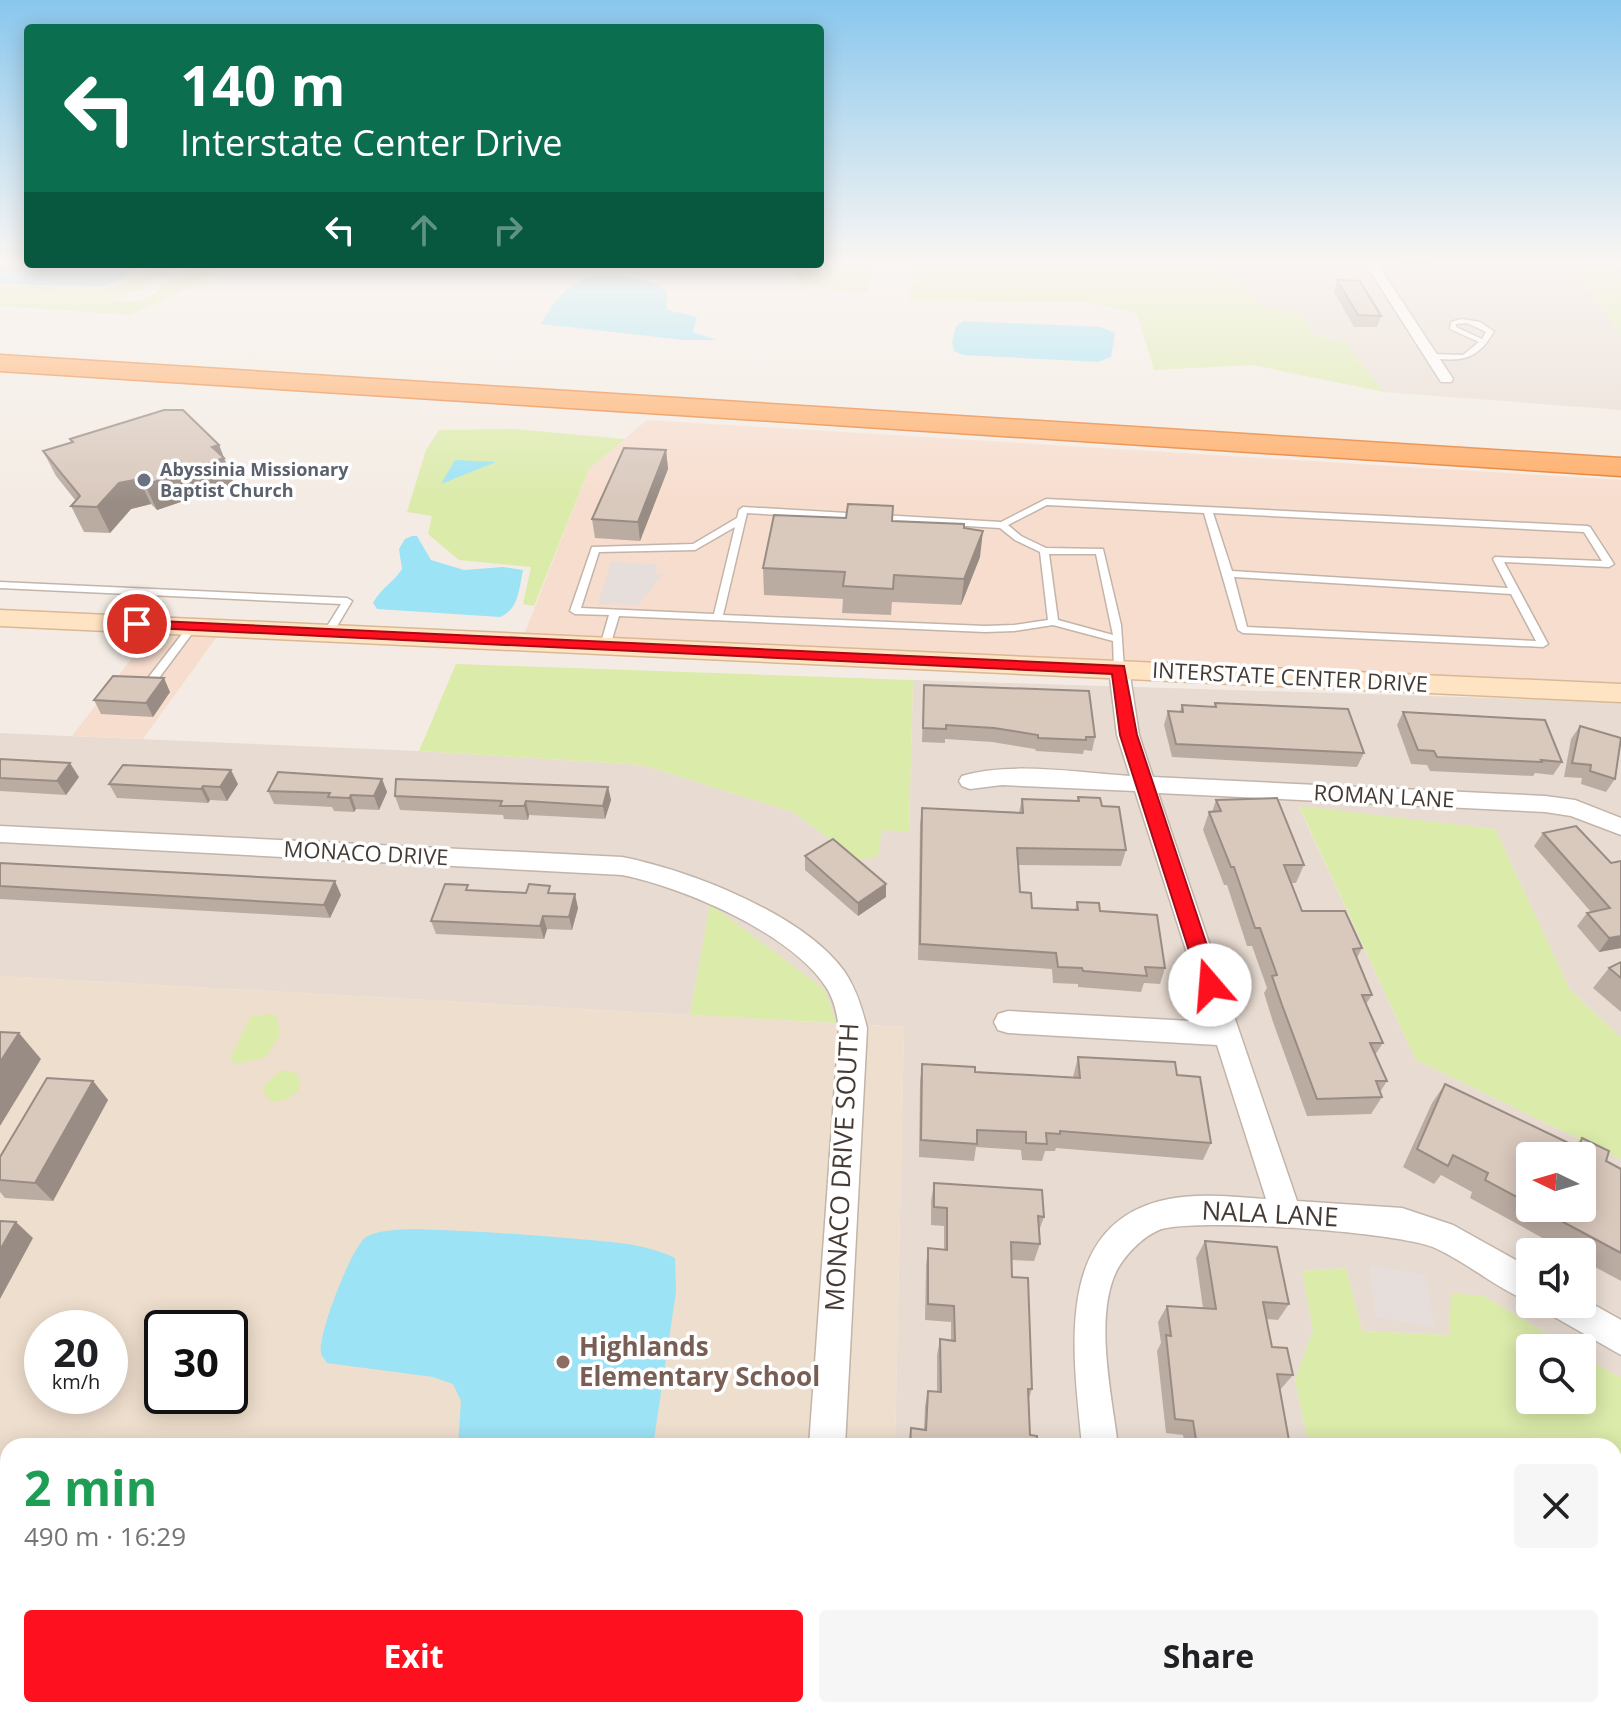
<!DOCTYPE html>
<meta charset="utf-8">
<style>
body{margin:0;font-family:"Open Sans",sans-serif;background:#f6f6f6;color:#202124;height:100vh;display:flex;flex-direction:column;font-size:30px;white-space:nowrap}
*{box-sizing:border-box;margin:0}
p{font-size:26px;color:#757577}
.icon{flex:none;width:44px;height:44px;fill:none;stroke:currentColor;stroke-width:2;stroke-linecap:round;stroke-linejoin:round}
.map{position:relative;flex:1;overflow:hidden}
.side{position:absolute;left:0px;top:1438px;width:1622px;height:280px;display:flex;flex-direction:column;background:#fff;border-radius:24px 24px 0 0;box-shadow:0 4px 20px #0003}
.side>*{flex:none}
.guide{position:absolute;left:24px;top:24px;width:800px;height:244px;border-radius:8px;box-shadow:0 4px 20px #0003;background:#0b6e4f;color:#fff;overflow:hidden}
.needle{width:52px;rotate:275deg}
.controls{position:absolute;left:1516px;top:1142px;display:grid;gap:16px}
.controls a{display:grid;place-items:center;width:80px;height:80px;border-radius:8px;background:#fff;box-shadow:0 4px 20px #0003;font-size:40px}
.speed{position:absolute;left:24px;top:1310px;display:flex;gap:16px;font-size:40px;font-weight:700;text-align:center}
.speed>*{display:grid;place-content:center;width:104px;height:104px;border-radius:50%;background:#fff;box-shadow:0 4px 20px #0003;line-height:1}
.speed small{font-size:20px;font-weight:400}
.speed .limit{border:4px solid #111;border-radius:12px;background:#fff;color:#111}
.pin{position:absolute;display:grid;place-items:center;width:68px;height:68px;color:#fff;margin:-34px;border:4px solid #fff;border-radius:50%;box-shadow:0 2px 8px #0007}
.me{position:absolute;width:88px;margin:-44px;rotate:342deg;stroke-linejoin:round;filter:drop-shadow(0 0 6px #0008)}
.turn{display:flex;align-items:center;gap:28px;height:168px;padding:0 24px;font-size:36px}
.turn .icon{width:104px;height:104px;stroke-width:2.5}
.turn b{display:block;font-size:56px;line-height:68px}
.lanes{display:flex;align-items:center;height:76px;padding:0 24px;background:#0003;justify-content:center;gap:40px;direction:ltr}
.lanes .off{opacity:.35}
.round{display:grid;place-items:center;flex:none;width:84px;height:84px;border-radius:8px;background:#f6f6f6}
.summary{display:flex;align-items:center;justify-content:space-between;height:136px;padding:0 24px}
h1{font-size:48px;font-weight:700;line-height:60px;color:#1e9e55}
.button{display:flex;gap:16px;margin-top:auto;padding:16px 24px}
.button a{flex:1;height:92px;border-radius:8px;background:#ff101e;color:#fff;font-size:32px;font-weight:700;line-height:92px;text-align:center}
.button a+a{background:#f6f6f6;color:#202124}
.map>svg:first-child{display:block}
.residential{fill:#e8dcd2;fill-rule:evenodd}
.commercial{fill:#f7ddce}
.industrial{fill:#e5deda}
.education{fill:#eedecd;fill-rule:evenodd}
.green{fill:#dbebaa}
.water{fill:#9ce3f5}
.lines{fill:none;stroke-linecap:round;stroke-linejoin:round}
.stream{stroke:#9ce3f5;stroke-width:4}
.lane-casing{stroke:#c3b4a9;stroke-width:3}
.street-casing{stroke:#c3b4a9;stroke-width:3}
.secondary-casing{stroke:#dab893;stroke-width:3}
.highway-casing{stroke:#e87a2a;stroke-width:3}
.lane{fill:#fff;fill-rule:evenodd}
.street{fill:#fff;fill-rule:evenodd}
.secondary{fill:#ffe4c3;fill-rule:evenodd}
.highway{fill:#ffab64;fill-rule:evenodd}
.wall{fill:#bbaca2;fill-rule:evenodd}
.shaded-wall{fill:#988c84}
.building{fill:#d9c8bc;stroke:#988c84;stroke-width:2}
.route{fill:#ff101e;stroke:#a60a14;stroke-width:2}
.worship-dot{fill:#6b7280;stroke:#fff;stroke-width:3}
.education-dot{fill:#8d6e63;stroke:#fff;stroke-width:3}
.labels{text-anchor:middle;stroke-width:7;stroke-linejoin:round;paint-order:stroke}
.far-worship-label{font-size:18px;font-weight:bold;fill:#5b616d;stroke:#fff;text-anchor:start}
.street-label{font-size:22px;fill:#463b34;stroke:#fff}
.near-street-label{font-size:26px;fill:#463b34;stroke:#fff}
.near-education-label{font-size:26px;font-weight:bold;fill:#785e54;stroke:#fff;text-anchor:start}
</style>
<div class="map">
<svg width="1621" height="1718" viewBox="0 0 1621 1718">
<rect width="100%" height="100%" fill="#f4ece4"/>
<g class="residential">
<polygon points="1209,263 1573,263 1621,337 1621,410 1384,392 1345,342 1312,335 1301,312 1259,307 1241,280"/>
<path d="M913 680 1621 702V1038L1570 990 1495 829 1299 807 1416 1060 1621 1159V1378L1582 1355V1348H1571L1484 1296 1449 1335 1362 1331 1346 1268 1303 1271 1313 1330 1295 1380 1309 1446H895L904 1027 837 1023 823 989 710 905 690 1015 0 976V733L419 751 642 765 793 812 858 860 882 830 909 831ZM1530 1156H1582V1208H1530ZM1530 1252H1582V1304H1530Z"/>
<polygon points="889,1710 1367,1710 1368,1718 889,1718"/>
</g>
<g class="commercial">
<polygon points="647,420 1621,480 1621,685 523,637 589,469"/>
<polygon points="153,631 218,635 143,739 72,736"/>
</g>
<g class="industrial">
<polygon points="611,562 657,564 655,574 663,574 638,605 598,604"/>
<polygon points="1369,1265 1426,1275 1434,1328 1376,1317"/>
</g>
<path class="education" d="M0 976 904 1027 895 1446H8V1710H889V1718H0ZM42 1328H110V1396H42ZM162 1328H230V1396H162Z"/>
<g class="green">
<polygon points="875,263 868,293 835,291 801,283 796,273 809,264"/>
<polygon points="915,263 1209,263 1241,280 1259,307 1301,312 1312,335 1345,342 1384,392 1252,365 1154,370 1137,314 1088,302 910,301"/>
<polygon points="1573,263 1621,263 1621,337 1579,270"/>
<path d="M154 264H175L143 289 110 300C158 308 158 283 191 266 197 262 209 264 217 264L204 281 131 315 0 306V288C60 278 99 311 154 264Z"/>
<polygon points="514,429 625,439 589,469 534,606 523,604 531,567 459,560 428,534 432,516 407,512 426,450 439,430"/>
<polygon points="456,664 913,680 909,832 882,830 878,856 858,860 793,812 642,765 419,751"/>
<polygon points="1299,806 1495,829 1570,990 1621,1038 1621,1159 1416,1060"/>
<polygon points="710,904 824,989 837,1023 690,1015"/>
<polygon points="272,1014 277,1018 280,1034 266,1057 237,1064 230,1059 251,1016"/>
<polygon points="282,1070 296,1073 300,1078 299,1090 286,1100 272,1102 263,1092 264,1085"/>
<polygon points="1346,1268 1362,1331 1449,1335 1451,1293 1484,1296 1571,1348 1530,1348 1530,1400 1582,1400 1582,1355 1621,1378 1621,1718 1368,1718 1367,1710 1614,1710 1614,1446 1309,1446 1295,1380 1313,1330 1302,1271"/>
</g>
<g class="water">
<polygon points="0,263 142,264 121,280 103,286 0,284"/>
<path d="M592 276C618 275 644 275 666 290L667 310 697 317 693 332 717 340H684L541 324C554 301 565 286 592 276Z"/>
<polygon points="963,321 1101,327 1115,333 1111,357 1098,362 963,355 954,351 952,343 956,326"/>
<polygon points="455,460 496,462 441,484"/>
<path d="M412 536H417L431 560 464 570 503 567 523 570C519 589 519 609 500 617L377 609 373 603C381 588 394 582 402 569L399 549 405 539Z"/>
<path d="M415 1229C470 1231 523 1234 578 1239 611 1242 644 1243 675 1258L676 1292 653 1446H458L461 1401 453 1384 433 1377 327 1363C326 1361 321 1355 321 1353 317 1336 352 1246 366 1237 381 1229 399 1230 415 1229Z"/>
<polygon points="390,1710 613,1710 612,1718 387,1718"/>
</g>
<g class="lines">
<polyline class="stream" points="1616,263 1621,271"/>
<g class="lane-casing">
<g id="lane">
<path d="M1462 319 1480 322 1492 330 1494 331C1477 362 1460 361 1428 358V354H1431L1463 355 1479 342 1450 329 1451 322ZM1467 323 1486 332 1482 339 1456 327V324Z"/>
<path d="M1046 499 1587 526 1590 527 1614 564 1609 567 1504 562 1548 644 1543 647 1243 633 1238 630 1204 513 1047 505 1008 525 1021 536 1046 548 1103 549 1121 625 1124 669 1119 672 1114 669 1113 641 1053 625 1014 631 985 632 619 616 610 646 605 649 600 646 609 615 575 614 570 611 592 547 693 544 737 518 739 510 743 507 1001 522ZM747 513 1000 528 1015 540 1040 552 1048 620 1014 625 985 626 723 615ZM1213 513 1584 532 1602 561 1495 557 1493 559 1508 588 1232 571ZM735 527 714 614 581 608 599 552 695 550ZM1049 554H1096L1113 635 1058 620ZM1234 577 1511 594 1536 641 1247 627Z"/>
<polygon points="0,582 347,598 352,601 333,633 328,636 323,633 341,604 0,588"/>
<polygon points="192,624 197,627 156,682 148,682 147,680 148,678 189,625"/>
</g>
</g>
<g class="street-casing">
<g id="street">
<polygon points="1365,263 1377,263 1453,379 1451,382 1441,382"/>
<path d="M1119 663 1129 669 1139 735 1153 777 1545 796 1575 800 1621 818V835L1571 816 1545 812 1158 793 1297 1201 1402 1208 1453 1225 1530 1268V1302C1496 1288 1468 1263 1435 1248 1401 1232 1193 1217 1159 1230 1142 1237 1124 1256 1116 1272 1094 1319 1112 1396 1118 1446H1082C1074 1358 1050 1222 1169 1199 1201 1193 1234 1197 1266 1199L1217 1045 1008 1033 998 1030 994 1022 998 1014 1008 1011 1209 1022 1135 791 1002 785 970 789 962 786 959 781 962 776C1012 761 1079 773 1130 776L1117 735 1109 669Z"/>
<path d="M0 826 622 857C689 870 803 914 844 971 856 988 862 1008 867 1028L845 1446H809L839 1028C837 1014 834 999 826 987 791 933 683 887 622 875L0 842Z"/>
<polygon points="1582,1298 1621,1320 1621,1355 1551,1315 1546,1304 1582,1304"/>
<rect x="790" y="1710" width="40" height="8"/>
<polygon points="1102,1710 1142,1710 1143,1718 1103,1718"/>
</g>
</g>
<g class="secondary-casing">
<polygon id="secondary" points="0,610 1621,684 1621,702 0,626"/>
</g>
<g class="highway-casing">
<polygon id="highway" points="0,355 1621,458 1621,476 0,371"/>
</g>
<use href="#lane" class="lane"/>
<use href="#street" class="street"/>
<use href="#secondary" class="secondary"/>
<use href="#highway" class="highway"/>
</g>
<g class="wall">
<polygon points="1401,263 1429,263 1427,268 1404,267"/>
<polygon points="1337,280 1381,316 1377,327 1354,327 1334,292"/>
<polygon points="70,439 219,445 234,484 157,510 151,504 131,509 110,533 84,532 71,506 76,501 56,476 43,451 72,442"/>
<polygon points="666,450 668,469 640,541 595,538 592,519"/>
<polygon points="892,521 964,528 980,557 961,605 892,602 891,615 842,613 843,599 764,595 763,568"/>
<polygon points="924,685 1095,737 1092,751 1084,750 1083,754 1036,751 1035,749 992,742 945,739 945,743 922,742"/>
<polygon points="170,692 153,717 101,714 94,700"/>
<polygon points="1215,703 1364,753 1357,767 1172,757 1164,725 1168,711 1180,711 1182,705 1214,707"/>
<polygon points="1403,712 1562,762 1553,775 1535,773 1533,776 1430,771 1427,765 1411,764 1397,725"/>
<polygon points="1580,726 1615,779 1606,792 1581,784 1582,778 1564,777 1571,739"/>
<polygon points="0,759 79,777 66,795 0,791"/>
<polygon points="382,779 387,792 379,810 356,809 354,812 334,811 332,807 274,804 268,791"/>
<polygon points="109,784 238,784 227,801 210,800 208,803 117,798"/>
<polygon points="608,787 611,800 605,819 529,815 528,820 504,819 503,815 400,810 395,796"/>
<polygon points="1078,797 1102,806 1126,850 1121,866 1018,865 1020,892 1032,908 1075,910 1077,902 1100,911 1165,968 1160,984 1144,983 1141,992 1078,987 1078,984 1053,983 1052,969 918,960 920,824 922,808 1019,812 1022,799 1077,801"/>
<polygon points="1216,800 1304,865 1296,883 1291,883 1302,911 1362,948 1357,958 1372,995 1366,1004 1383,1043 1375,1055 1387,1081 1380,1092 1382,1097 1371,1114 1307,1116 1273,1022 1264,993 1267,988 1252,946 1247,946 1227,885 1224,885 1203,830 1209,812 1212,812"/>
<polygon points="1543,833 1611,863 1621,948 1599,952 1577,926 1587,913 1591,912 1534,846"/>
<polygon points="805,856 886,897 858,916 805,870"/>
<polygon points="0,863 341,895 330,918 0,899"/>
<polygon points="469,891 526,893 552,893 578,908 572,930 547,929 544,939 436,934 431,921"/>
<polygon points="1621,962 1621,1012 1593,988 1609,968"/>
<polygon points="1078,1057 1177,1075 1211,1143 1203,1160 1056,1148 1055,1151 1045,1151 1042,1161 1022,1160 1021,1150 976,1147 974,1161 919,1157 920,1082 922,1064 975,1072 1073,1077"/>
<polygon points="93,1081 108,1100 53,1201 5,1198 0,1192 0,1157"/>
<path d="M1445 1084 1574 1146 1582 1138 1606 1161 1621 1169V1281L1582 1260V1252H1568L1470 1198 1472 1192 1441 1175 1434 1184 1403 1167 1432 1103ZM1530 1156 1582 1208H1530Z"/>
<polygon points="934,1183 1044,1217 1039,1231 1040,1244 1034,1261 1012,1260 1012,1277 1032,1389 1029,1398 1030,1435 1037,1446 908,1446 911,1428 924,1430 925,1406 928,1391 937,1392 937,1355 940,1339 951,1340 951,1322 925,1320 926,1265 928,1248 944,1249 944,1226 931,1225 931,1201"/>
<polygon points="1205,1241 1289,1304 1278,1320 1266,1319 1272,1347 1293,1375 1280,1390 1290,1446 1185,1446 1183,1435 1166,1433 1157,1351 1161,1343 1158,1322 1167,1306 1203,1308 1196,1258"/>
<polygon points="921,1710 1036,1710 1050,1718 921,1718"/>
<polygon points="1219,1710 1339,1710 1340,1718 1221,1718"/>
</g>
<g class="shaded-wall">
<polygon points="219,445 234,484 157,510 145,485 212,447"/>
<polygon points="666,450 668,469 640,541 638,522"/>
<polygon points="139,479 151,504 131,509 110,533 97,507 119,483"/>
<polygon points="983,531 980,557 961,605 964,579"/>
<polygon points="164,678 170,692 153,717 146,703"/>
<polygon points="70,763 79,777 66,795 57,781"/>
<polygon points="231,770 238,784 227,801 220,787"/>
<polygon points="382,779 387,792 379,810 374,796"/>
<polygon points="203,786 210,800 208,803 201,789"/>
<polygon points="608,787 611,800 605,819 603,806"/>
<polygon points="351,795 356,809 354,812 349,798"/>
<polygon points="526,801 529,815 528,820 524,806"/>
<polygon points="335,881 341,895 330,918 324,905"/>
<polygon points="886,884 886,897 858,916 858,903"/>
<polygon points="575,894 578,908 572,930 569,917"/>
<polygon points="543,916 547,929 544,939 540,926"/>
<polygon points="1621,936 1621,948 1599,952 1609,938"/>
<polygon points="19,1033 41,1059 0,1126 0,1062"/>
<polygon points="93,1081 108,1100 53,1201 35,1183"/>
<polygon points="16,1222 33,1238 0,1299 0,1250"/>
</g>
<g class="building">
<polygon points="1337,280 1360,281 1381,316 1358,315"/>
<polygon points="164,410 183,410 219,445 212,447 224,458 145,485 139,479 119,483 97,507 71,506 80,496 43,451 73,442 70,439"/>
<polygon points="624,448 666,450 638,522 592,519"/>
<polygon points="848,504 893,506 892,521 964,524 964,528 983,531 964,579 894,575 893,589 843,586 845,572 763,568 774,515 846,518"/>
<polygon points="113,676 164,678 146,703 94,700"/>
<polygon points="924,685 1089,691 1095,737 1086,737 1086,740 1038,738 1038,735 994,728 946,725 946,729 923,728"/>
<polygon points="1215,703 1348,709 1364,753 1176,744 1168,711 1183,712 1182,705 1216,707"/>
<polygon points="1403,712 1545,720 1562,762 1541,760 1542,762 1437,757 1434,751 1418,750"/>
<polygon points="1580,726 1621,738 1615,779 1590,771 1591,765 1572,763"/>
<polygon points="0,759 70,763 57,781 0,778"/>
<polygon points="123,765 231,770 220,787 203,786 201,789 109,784"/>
<polygon points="278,772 382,779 374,796 351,795 349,798 328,797 330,793 268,791"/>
<polygon points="396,779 608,787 603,806 526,801 524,806 500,806 502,801 395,796"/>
<polygon points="1078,797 1100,798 1102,806 1119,807 1126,850 1017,848 1020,892 1031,893 1032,908 1078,910 1077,902 1099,903 1100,911 1157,915 1165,968 1145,967 1147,976 1083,971 1082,968 1058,967 1056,953 920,944 922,808 1023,813 1022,799 1079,801"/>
<polygon points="1277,798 1304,865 1284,865 1302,911 1345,911 1362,948 1353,949 1372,995 1362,995 1383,1043 1370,1043 1387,1081 1376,1081 1382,1097 1317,1099 1282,1005 1272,976 1277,975 1260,928 1255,928 1234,867 1231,867 1209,812 1221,811 1216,800"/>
<polygon points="1576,826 1611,863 1621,861 1621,936 1609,938 1587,913 1610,908 1543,833"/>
<polygon points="833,839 886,884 858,903 805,856"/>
<polygon points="0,863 335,881 324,905 0,886"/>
<polygon points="445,884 468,885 466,890 526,893 529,884 550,886 548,893 575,894 569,917 543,916 540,926 431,921"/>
<polygon points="1621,962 1621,978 1609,968"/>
<polygon points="0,1032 19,1033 0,1062"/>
<polygon points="1078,1057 1175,1062 1177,1075 1200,1077 1211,1143 1060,1131 1060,1134 1046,1133 1047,1144 1026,1143 1026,1132 977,1130 977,1144 921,1140 922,1064 975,1067 975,1072 1080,1078"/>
<polygon points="47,1078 93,1081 35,1183 0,1180 0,1157"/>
<polygon points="1445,1084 1579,1148 1582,1138 1609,1151 1606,1161 1621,1169 1621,1253 1537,1208 1582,1208 1582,1156 1530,1156 1530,1204 1485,1180 1488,1173 1453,1155 1448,1166 1417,1149"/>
<polygon points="934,1183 1042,1190 1044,1217 1038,1216 1040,1244 1011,1242 1012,1277 1028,1278 1032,1389 1028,1389 1030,1435 1037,1436 1037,1446 910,1446 911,1428 926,1430 928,1391 941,1392 940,1339 955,1341 954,1306 928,1304 928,1248 947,1250 947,1208 934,1207"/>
<polygon points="0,1221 16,1222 0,1250"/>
<polygon points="1205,1241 1277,1247 1289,1304 1263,1302 1272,1347 1287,1348 1293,1375 1277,1374 1290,1446 1197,1446 1193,1421 1175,1419 1166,1335 1171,1336 1167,1306 1216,1309"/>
<polygon points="924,1710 1036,1710 1049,1711 1050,1718 924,1718"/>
<polygon points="1233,1710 1339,1710 1340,1718 1234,1718"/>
</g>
<linearGradient id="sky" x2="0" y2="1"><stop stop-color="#89c7ed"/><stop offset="0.52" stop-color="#faf6f3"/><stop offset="1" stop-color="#faf6f3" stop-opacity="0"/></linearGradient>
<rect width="1621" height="503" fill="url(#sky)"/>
<polygon class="route" points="137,620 1124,666 1137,735 1220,985 1217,990 1203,990 1200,985 1120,735 1112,674 132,627 132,621"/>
<circle class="worship-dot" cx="144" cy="480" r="8"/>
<circle class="education-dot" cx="563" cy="1362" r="8"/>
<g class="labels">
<g class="far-worship-label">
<text x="160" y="476">Abyssinia Missionary<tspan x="160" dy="21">Baptist Church</tspan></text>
</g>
<g class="street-label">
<text transform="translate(1290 677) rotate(3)" y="8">INTERSTATE CENTER DRIVE</text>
<text transform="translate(1384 796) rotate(3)" y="8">ROMAN LANE</text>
<text transform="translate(366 853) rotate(3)" y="8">MONACO DRIVE</text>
</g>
<g class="near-street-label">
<text transform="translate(842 1167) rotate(-87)" y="9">MONACO DRIVE SOUTH</text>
<text transform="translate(1270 1214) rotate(3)" y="9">NALA LANE</text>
</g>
<g class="near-education-label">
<text x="579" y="1356">Highlands<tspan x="579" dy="30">Elementary School</tspan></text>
</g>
</g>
</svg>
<div class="controls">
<a><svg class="needle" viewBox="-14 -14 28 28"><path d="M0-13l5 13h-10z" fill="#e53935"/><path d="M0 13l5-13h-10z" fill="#757577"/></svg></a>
<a><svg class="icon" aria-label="sound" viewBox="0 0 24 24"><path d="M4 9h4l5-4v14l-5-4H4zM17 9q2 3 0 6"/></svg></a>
<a><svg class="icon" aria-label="search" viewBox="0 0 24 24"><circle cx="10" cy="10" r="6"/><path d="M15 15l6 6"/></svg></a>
</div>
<div class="speed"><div>20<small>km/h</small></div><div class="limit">30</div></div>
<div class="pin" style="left:137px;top:624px;background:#d93025"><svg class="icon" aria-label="arrive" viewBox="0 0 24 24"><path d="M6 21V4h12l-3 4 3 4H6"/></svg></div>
<svg class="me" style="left:1210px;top:985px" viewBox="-20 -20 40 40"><circle r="19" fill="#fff"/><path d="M0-13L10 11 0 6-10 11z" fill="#ff101e"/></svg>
<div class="guide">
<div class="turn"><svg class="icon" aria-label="left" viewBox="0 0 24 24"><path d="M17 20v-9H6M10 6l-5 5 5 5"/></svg><div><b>140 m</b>Interstate Center Drive</div></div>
<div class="lanes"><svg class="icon" aria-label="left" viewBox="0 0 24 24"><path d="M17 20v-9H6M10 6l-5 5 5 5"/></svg><svg class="icon off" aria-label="ahead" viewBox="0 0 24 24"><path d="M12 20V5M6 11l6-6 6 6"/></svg><svg class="icon off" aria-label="right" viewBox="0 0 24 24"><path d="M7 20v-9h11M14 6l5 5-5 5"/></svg></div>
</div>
<section class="side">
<div class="summary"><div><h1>2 min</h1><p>490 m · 16:29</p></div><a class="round"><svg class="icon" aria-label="close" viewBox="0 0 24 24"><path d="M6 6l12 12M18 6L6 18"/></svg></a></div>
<div class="button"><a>Exit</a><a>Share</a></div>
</section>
</div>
